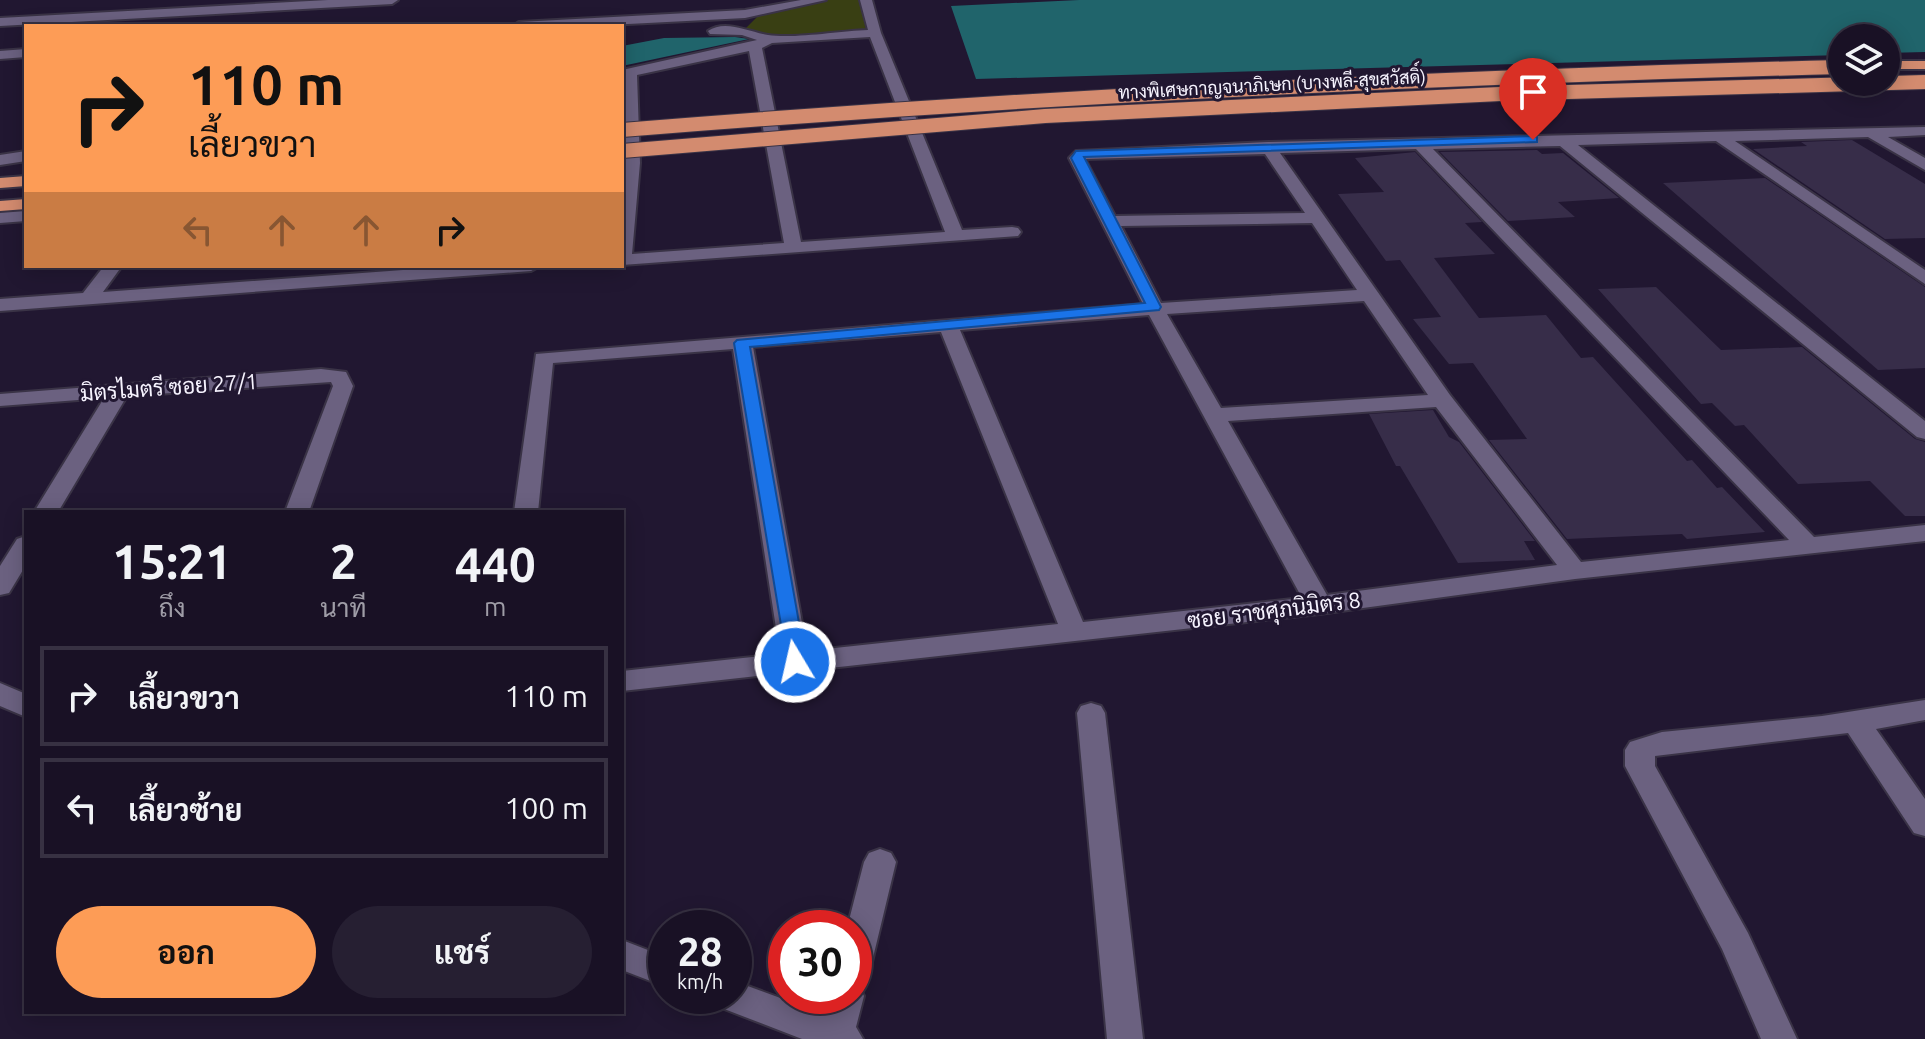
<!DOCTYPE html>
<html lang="th">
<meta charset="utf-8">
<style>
body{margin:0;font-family:Ubuntu,Sarabun,sans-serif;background:#261f32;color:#f1f3f6;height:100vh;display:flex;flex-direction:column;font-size:30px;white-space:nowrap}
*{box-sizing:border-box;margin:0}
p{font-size:26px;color:#9f9da7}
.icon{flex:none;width:44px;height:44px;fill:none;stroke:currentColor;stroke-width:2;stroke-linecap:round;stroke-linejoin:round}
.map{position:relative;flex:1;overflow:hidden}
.drawer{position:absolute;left:24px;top:510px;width:600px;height:504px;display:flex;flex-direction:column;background:#191125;border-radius:0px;box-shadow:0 4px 20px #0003,0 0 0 2px #373142}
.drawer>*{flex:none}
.banner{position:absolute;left:24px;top:24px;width:600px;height:244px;border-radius:0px;box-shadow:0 4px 20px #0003,0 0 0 2px #373142;background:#fd9c56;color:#111;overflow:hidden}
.tools{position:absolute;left:1828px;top:24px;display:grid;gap:16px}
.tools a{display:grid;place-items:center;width:72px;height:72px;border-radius:50%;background:#191125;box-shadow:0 4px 20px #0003,0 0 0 2px #373142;font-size:40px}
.speed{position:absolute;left:648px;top:910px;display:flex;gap:16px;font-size:40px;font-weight:700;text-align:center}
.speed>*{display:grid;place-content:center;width:104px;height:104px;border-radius:50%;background:#191125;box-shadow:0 4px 20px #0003,0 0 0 2px #373142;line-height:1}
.speed small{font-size:20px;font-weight:400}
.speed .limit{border:12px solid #d22;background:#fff;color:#111}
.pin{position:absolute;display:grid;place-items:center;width:68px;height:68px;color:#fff;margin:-82px -34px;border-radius:50% 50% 50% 0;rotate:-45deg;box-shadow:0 0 8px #0007}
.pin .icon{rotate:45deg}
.me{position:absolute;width:88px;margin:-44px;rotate:351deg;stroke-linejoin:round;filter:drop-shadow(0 0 6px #0008)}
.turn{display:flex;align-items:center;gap:28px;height:168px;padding:0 32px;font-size:36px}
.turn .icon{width:104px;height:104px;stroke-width:2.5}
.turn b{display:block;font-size:56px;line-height:68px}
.lanes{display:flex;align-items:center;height:76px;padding:0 32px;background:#0003;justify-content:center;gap:40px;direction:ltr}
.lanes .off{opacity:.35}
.eta{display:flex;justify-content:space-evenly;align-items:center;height:136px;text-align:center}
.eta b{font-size:48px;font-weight:700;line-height:56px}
.action{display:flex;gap:16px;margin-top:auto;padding:16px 32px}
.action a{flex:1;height:92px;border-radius:48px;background:#fd9c56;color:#111;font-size:32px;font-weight:700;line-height:92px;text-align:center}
.action a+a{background:#261f32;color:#f1f3f6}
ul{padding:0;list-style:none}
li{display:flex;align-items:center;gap:24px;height:100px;margin:0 16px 12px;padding:0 16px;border:4px solid #373142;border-radius:0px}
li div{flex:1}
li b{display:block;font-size:30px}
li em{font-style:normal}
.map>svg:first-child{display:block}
.green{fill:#393f13}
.water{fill:#20646b}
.building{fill:#372d49}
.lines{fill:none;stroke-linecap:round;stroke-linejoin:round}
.minor-casing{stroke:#3a3346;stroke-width:4}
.highway-casing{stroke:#3a3346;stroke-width:4}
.minor{fill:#6b6180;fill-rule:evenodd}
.highway{fill:#d38b6f;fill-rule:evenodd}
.highway-bridge-casing{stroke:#3a3346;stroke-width:16;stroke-linecap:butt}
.highway-bridge{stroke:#d38b6f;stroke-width:14}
.route{fill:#1a73e8;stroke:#114b97;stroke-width:2}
.labels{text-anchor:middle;stroke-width:6;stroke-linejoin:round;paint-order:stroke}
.far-street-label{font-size:18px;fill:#f6f3fe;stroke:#211731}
.street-label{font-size:22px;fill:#f6f3fe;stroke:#211731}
</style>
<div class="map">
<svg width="1925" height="1039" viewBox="0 0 1925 1039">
<rect width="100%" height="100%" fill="#211731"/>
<polygon class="green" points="820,0 866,0 875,33 768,39 743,31 763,11"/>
<g class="water">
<polygon points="1079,0 1925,0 1925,52 1886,53 1886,38 1842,38 1842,55 976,79 951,6"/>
<polygon points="735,37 749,39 622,66 622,46 664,38"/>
</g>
<g class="building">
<polygon points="1852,140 1925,184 1925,238 1885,239 1753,149 1807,146 1801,142"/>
<polygon points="1537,150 1542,154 1563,153 1619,198 1558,202 1575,217 1508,221 1440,152"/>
<polygon points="1415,152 1482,222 1465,223 1495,254 1434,258 1479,318 1546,315 1581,358 1593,357 1687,461 1692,460 1717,488 1722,487 1765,532 1687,539 1682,534 1567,539 1489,440 1527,439 1473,363 1449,364 1413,319 1441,317 1400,260 1386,261 1338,194 1384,192 1355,158"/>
<polygon points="1765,178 1925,287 1925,368 1878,370 1663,183"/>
<polygon points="1656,287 1721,350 1802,347 1915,439 1925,442 1925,516 1905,516 1870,481 1798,484 1744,425 1735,426 1712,403 1701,404 1598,289"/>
<polygon points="1433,410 1449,437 1459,442 1535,541 1524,541 1535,560 1458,563 1400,466 1396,466 1369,414"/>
</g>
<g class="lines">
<g class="minor-casing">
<g id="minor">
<polygon points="328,0 398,0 392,4 0,26 0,18"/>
<polygon points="801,0 826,0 745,18 589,26 513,26 519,22 745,10"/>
<path d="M860 0H872L881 33 962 230 1012 227 1018 228 1021 232 1018 236 622 265V70L757 40 742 35 710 34 708 31C725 19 749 32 768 35 793 39 840 31 868 30ZM870 37 945 232 801 242 762 48 772 43ZM749 51 784 243 632 254 640 163 637 75Z"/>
<polygon points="26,49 26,57 0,59 0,51"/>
<path d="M1925 127V135L1888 137 1925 158V170L1868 137 1735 141 1925 270V284L1716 141 1578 145 1925 421V439L1917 437 1560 146 1433 149 1814 537 1925 525V541L1575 579 1319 614 622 691V671L780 654 733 349 553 363 538 512H514L536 354 1143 304 1069 158 1076 151 1268 142ZM1416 149 1789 540 1581 562 1450 395 1280 153ZM1265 154 1305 213 1115 216 1085 159ZM1312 223 1357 290 1161 303 1121 226ZM1364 301 1428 395 1221 408 1167 314ZM1149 315 1302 598 1083 622 960 330ZM941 332 1058 624 807 651 753 347ZM1436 407 1557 565 1327 595 1228 421Z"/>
<polygon points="26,151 26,161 0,165 0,155"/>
<polygon points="26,211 26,221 0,223 0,213"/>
<polygon points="104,266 122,266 103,292 457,266 540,266 531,271 0,311 0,299 83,293"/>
<polygon points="321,369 346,372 353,386 309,512 285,512 333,386 331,382 127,396 58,512 34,512 104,398 0,406 0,394"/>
<polygon points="26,536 26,565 9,593 0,595 0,566 17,539"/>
<polygon points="0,683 26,694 26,717 0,706"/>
<polygon points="1925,700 1925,720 1876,729 1925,799 1925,836 1914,833 1848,733 1655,756 1655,766 1748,933 1797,1039 1761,1039 1722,949 1625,766 1625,750 1630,742 1662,732 1822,716"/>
<polygon points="1091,703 1101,706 1105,713 1143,1039 1107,1039 1077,713 1081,706"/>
<polygon points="880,849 891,853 896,862 871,966 866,977 854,981 854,928 847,928 864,862 869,853"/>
<polygon points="622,940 666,957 666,987 622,970"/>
<polygon points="734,981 824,1014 828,996 854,996 854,983 858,985 864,996 856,1027 863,1039 802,1039 719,1007 713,996 734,996"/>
</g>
</g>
<g class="highway-casing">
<g id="highway">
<rect x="1886" y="61" width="39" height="8"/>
<polygon points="26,176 26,186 0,188 0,178"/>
<polygon points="26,199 26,209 0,211 0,201"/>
</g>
</g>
<use href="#minor" class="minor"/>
<use href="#highway" class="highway"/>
<g class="highway-bridge-casing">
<g id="highway-bridge">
<path d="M622 130C1028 97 1435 77 1842 67"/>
<polyline points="622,151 1045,116 1500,94 1925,82"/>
</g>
</g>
<use href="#highway-bridge" class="highway-bridge"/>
</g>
<polygon class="route" points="1533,136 1537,137 1537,142 1084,157 1161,307 1159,310 750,347 806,662 803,667 788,667 734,343 737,340 1145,303 1071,158 1076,151"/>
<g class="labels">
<g class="far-street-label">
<text transform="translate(1272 85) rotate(-3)" y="6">ทางพิเศษกาญจนาภิเษก (บางพลี-สุขสวัสดิ์)</text>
</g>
<g class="street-label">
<text transform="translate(169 387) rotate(-4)" y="8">มิตรไมตรี ซอย 27/1</text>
<text transform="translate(1274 610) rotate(-7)" y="8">ซอย ราชศุภนิมิตร 8</text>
</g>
</g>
</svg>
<div class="tools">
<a><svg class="icon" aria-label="layers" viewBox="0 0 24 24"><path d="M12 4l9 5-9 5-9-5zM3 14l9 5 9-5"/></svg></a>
</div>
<div class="speed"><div>28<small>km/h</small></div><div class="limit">30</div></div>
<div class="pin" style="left:1533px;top:140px;background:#d93025"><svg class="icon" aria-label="arrive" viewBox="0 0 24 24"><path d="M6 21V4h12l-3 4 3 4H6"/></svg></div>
<svg class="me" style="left:795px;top:662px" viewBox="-20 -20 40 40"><circle r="17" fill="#1a73e8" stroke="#fff" stroke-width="3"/><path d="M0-11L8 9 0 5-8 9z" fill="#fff"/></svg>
<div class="banner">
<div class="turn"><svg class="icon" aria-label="right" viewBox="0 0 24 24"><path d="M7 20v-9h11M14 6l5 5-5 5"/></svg><div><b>110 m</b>เลี้ยวขวา</div></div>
<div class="lanes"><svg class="icon off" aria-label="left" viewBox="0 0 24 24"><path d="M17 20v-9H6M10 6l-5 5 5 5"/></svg><svg class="icon off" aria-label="ahead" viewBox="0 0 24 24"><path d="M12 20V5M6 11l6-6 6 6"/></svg><svg class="icon off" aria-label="ahead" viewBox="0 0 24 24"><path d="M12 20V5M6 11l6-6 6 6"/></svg><svg class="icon" aria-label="right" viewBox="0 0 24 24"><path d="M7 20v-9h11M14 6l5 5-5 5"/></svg></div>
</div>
<section class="drawer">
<div class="eta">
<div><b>15:21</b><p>ถึง</p></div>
<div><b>2</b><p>นาที</p></div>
<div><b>440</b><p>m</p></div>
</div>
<ul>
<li><svg class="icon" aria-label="right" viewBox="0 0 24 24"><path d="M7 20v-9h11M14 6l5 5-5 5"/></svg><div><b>เลี้ยวขวา</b></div><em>110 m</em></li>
<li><svg class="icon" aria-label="left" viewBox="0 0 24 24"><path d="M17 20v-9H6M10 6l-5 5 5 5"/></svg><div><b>เลี้ยวซ้าย</b></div><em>100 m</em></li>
</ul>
<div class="action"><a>ออก</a><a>แชร์</a></div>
</section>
</div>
